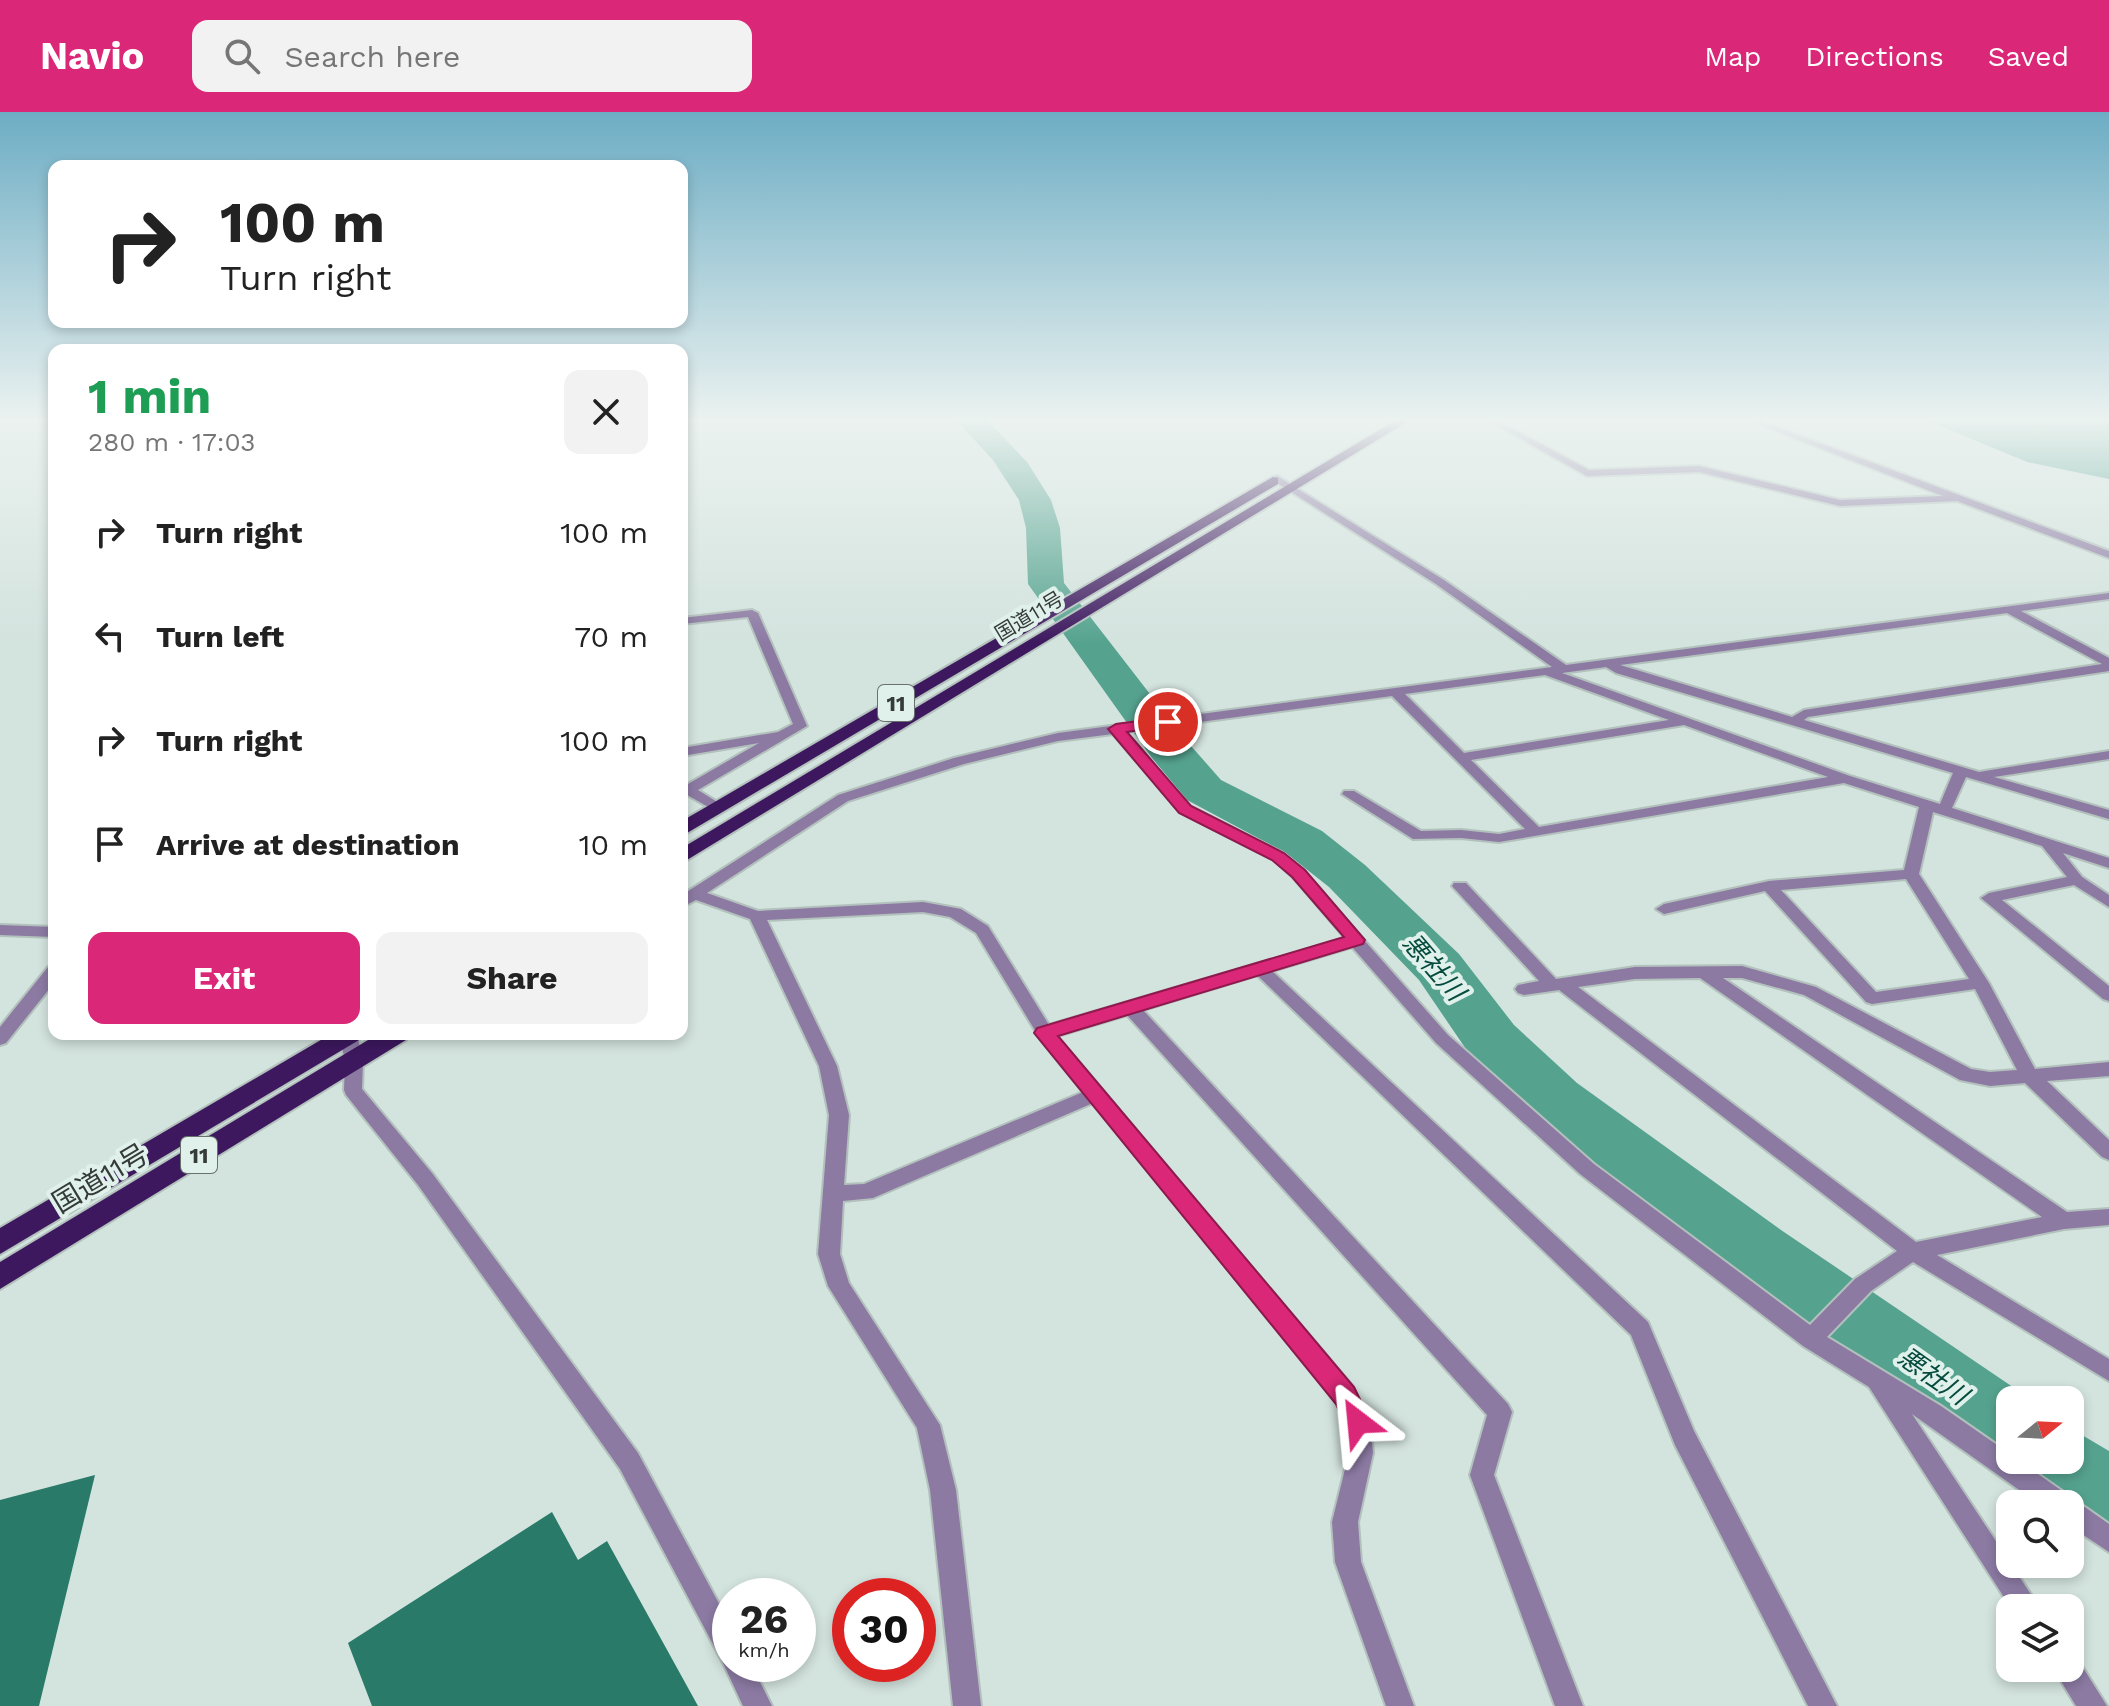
<!DOCTYPE html>
<meta charset="utf-8">
<style>
body{margin:0;font-family:"Work Sans","Noto Sans JP",sans-serif;background:#f2f2f2;color:#222;height:100vh;display:flex;flex-direction:column;font-size:30px;white-space:nowrap}
*{box-sizing:border-box;margin:0}
p{font-size:26px;color:#767676}
.icon{flex:none;width:44px;height:44px;fill:none;stroke:currentColor;stroke-width:2;stroke-linecap:round;stroke-linejoin:round}
.map{position:relative;flex:1;overflow:hidden}
.side{position:absolute;left:48px;top:232px;width:640px;height:696px;display:flex;flex-direction:column;background:#fff;border-radius:16px;box-shadow:0 4px 12px #0003}
.side>*{flex:none}
.hud{position:absolute;left:48px;top:48px;width:640px;height:168px;border-radius:16px;box-shadow:0 4px 12px #0003;background:#fff;color:#222;overflow:hidden}
.needle{width:52px;rotate:72deg}
.fabs{position:absolute;left:1996px;top:1274px;display:grid;gap:16px}
.fabs a{display:grid;place-items:center;width:88px;height:88px;border-radius:16px;background:#fff;box-shadow:0 4px 12px #0003;font-size:40px}
.speed{position:absolute;left:712px;top:1466px;display:flex;gap:16px;font-size:40px;font-weight:700;text-align:center}
.speed>*{display:grid;place-content:center;width:104px;height:104px;border-radius:50%;background:#fff;box-shadow:0 4px 12px #0003;line-height:1}
.speed small{font-size:20px;font-weight:400}
.speed .limit{border:12px solid #d22;background:#fff;color:#111}
.pin{position:absolute;display:grid;place-items:center;width:68px;height:68px;color:#fff;margin:-34px;border:4px solid #fff;border-radius:50%;box-shadow:0 2px 8px #0007}
.me{position:absolute;width:88px;margin:-44px;rotate:331deg;stroke-linejoin:round;filter:drop-shadow(0 0 6px #0008)}
.turn{display:flex;align-items:center;gap:28px;height:168px;padding:0 40px;font-size:36px}
.turn .icon{width:104px;height:104px;stroke-width:2.5}
.turn b{display:block;font-size:56px;line-height:68px}
.round{display:grid;place-items:center;flex:none;width:84px;height:84px;border-radius:16px;background:#f2f2f2}
.summary{display:flex;align-items:center;justify-content:space-between;height:136px;padding:0 40px}
h1{font-size:48px;font-weight:700;line-height:60px;color:#1e9e55}
.primary-button{display:flex;gap:16px;margin-top:auto;padding:16px 40px}
.primary-button a{flex:1;height:92px;border-radius:16px;background:#db2777;color:#fff;font-size:32px;font-weight:700;line-height:92px;text-align:center}
.primary-button a+a{background:#f2f2f2;color:#222}
ul{padding:0;list-style:none}
li{display:flex;align-items:center;gap:24px;height:104px;padding:0 40px}
li div{flex:1}
li b{display:block;font-size:30px}
li em{font-style:normal}
header{display:flex;align-items:center;gap:48px;box-sizing:border-box;height:112px;padding:0 40px;background:#db2777;color:#fff}
header strong{font-size:38px}
nav{display:flex;gap:44px;margin-inline-start:auto;font-size:28px}
.search{width:560px;height:72px;background:#f2f2f2;display:flex;align-items:center;gap:20px;box-sizing:border-box;padding:0 28px;border-radius:16px;color:#767676;font-size:30px}
.map>svg:first-child{display:block}
.water{fill:#55a38f}
.lines{fill:none;stroke-linecap:round;stroke-linejoin:round}
.river{fill:#55a38f;fill-rule:evenodd}
.building{fill:#297a68}
.minor-casing{stroke:#b3c1bd;stroke-width:4}
.trunk-casing{stroke:#b3c1bd;stroke-width:4}
.minor{fill:#8c7aa3;fill-rule:evenodd}
.trunk{fill:#3d185e;fill-rule:evenodd}
.route{fill:#db2777;stroke:#8e194d;stroke-width:2}
.labels{text-anchor:middle;stroke-width:8;stroke-linejoin:round;paint-order:stroke}
.far-street-label{font-size:20px;fill:#353b39;stroke:#e0f0eb}
.shield{fill:#e0f0eb;stroke:#68716e;stroke-width:2}
.shield-label{font-size:22px;font-weight:bold;fill:#353b39}
.water-label{font-size:26px;font-style:italic;fill:#064c3e;stroke:#e0f0eb}
.near-street-label{font-size:28px;fill:#353b39;stroke:#e0f0eb}
</style>
<header>
<strong>Navio</strong>
<div class="search"><svg class="icon" aria-label="search" viewBox="0 0 24 24"><circle cx="10" cy="10" r="6"/><path d="M15 15l6 6"/></svg>Search here</div>
<nav><a>Map</a><a>Directions</a><a>Saved</a></nav>
</header>
<div class="map">
<svg width="2109" height="1594" viewBox="0 0 2109 1594">
<rect width="100%" height="100%" fill="#d3e3de"/>
<polygon class="water" points="1926,308 2109,308 2109,367 2027,350"/>
<g class="lines">
<path class="river" d="M956 308H987L1027 350 1051 388 1060 416 1064 471 1184 626 1221 668 1322 719 1365 753 1459 842 1514 913 1577 971 1781 1118 2032 1288H2010V1348H2070V1316L2109 1339V1429L2070 1410V1392C2040 1392 2026 1383 2014 1355L1981 1346 1731 1160 1531 1003 1470 943 1419 868 1329 775 1286 741 1187 688 1152 646 1028 472 1026 416 1019 388 993 348Z"/>
</g>
<g class="building">
<polygon points="95,1363 39,1594 0,1594 0,1388"/>
<polygon points="552,1400 578,1448 607,1429 698,1594 372,1594 348,1531"/>
</g>
<g class="lines">
<g class="minor-casing">
<g id="minor">
<polygon points="1487,308 1497,308 1589,358 1699,354 1840,388 1943,384 1747,308 1758,308 2109,439 2109,446 1957,389 1840,394 1699,360 1587,364"/>
<path d="M1277 364 1444 468 1566 553 2109 481V487L2021 499 2109 546V559L1808 605 1804 608 1979 660 2109 639V647L1994 665 2109 698V707L1966 665 1952 696 2109 746V756L2063 741 2082 765 2109 783V795L2074 773 2002 788 2109 874V889L2103 887 1981 786 1989 781 2067 765 2042 734 1933 700 1919 762 1989 871 2035 957 2109 950V964L2047 969 2109 1028V1048L2102 1045 2025 971 1990 974 1960 968 1804 883 1742 866H1723L2067 1100 2109 1097V1113L2064 1117 1937 1143 2109 1247V1269L1913 1150 1871 1179 1827 1225 1941 1294 2010 1342V1348H2018L2109 1412V1440L2070 1414V1392H2039L1912 1302 2040 1496H2011L1869 1275 1803 1234 1580 1062 1436 931 1352 835 1272 859 1648 1210 1694 1319 1837 1594H1808L1675 1333 1631 1223 1257 863 1143 898 1508 1292 1512 1300 1494 1363 1583 1594H1555L1470 1363 1487 1303 1127 903 1057 924 1353 1275 1370 1310 1373 1341 1358 1410 1361 1450 1414 1594H1386L1335 1450 1332 1410 1349 1341 1346 1310 1337 1291 1093 991 873 1086 843 1089 840 1142 849 1171 940 1313 956 1378 981 1594H953L930 1378 917 1316 828 1174 818 1142 829 1003 819 954 750 807 696 788 682 795V783L838 683 954 646 1058 621 1552 555 1436 472 1274 369 1272 367ZM2007 501 2102 552 1804 598 1792 605 1620 553ZM1606 555 1616 561 1953 661 1940 692 1850 664 1562 561ZM1545 563 1669 608 1464 641 1405 582ZM1392 584 1525 717 1499 722 1461 718 1421 719 1354 679H1344L1342 682 1413 727 1461 726 1499 730 1844 671 1919 695 1904 758 1769 769 1664 792 1656 797 1664 802 1765 779 1866 890 1872 892 1975 877 2017 958 1990 960 1971 957 1816 875 1742 854 1635 855 1556 867 1466 771H1454L1452 774 1539 869 1518 873 1515 877 1518 881 1524 883 1559 878 1897 1139 1855 1167 1810 1213 1594 1052 1448 923 1303 759 1283 741 1190 694 1126 620ZM1684 613 1828 665 1539 715 1471 648ZM1113 622 1180 700 1273 747 1293 765 1345 826 1049 913 988 814 961 797 923 790 758 799 707 781 848 689 964 652 1058 629ZM1906 767 1969 867 1876 880 1781 778ZM923 800 950 805 976 821 1039 925 1083 980 864 1072 844 1073 849 1003 837 954 767 808ZM1700 866 2042 1105 1916 1130 1578 875 1635 867Z"/>
<polygon points="752,498 758,501 807,614 698,678 722,693 724,696 717,700 682,680 682,670 688,672 759,631 682,644 682,636 778,620 793,612 748,505 682,512 682,506"/>
<polygon points="0,813 54,815 54,825 0,823"/>
<polygon points="54,853 54,871 6,931 0,933 0,915 48,855"/>
<polygon points="339,922 357,922 363,949 362,977 432,1061 638,1341 730,1512 730,1552 751,1552 772,1594 743,1594 723,1551 620,1357 418,1073 346,983 344,978 345,949"/>
<polygon points="2070,1543 2077,1546 2107,1594 2076,1594 2053,1556 2070,1556"/>
</g>
</g>
<g class="trunk-casing">
<g id="trunk">
<polygon points="1396,308 1410,308 682,751 682,736"/>
<polygon points="1273,365 1278,366 1278,372 682,724 682,709"/>
<polygon points="331,922 362,922 359,928 0,1142 0,1116"/>
<polygon points="378,922 409,922 406,928 0,1177 0,1150"/>
</g>
</g>
<use href="#minor" class="minor"/>
<use href="#trunk" class="trunk"/>
</g>
<linearGradient id="sky" x2="0" y2="1"><stop stop-color="#6dadc4"/><stop offset="0.58" stop-color="#ebf2f0"/><stop offset="1" stop-color="#ebf2f0" stop-opacity="0"/></linearGradient>
<rect width="2109" height="531" fill="url(#sky)"/>
<polygon class="route" points="1168,605 1175,610 1173,613 1127,620 1191,694 1284,741 1305,758 1365,828 1363,832 1058,924 1354,1275 1371,1310 1367,1319 1358,1323 1348,1319 1336,1292 1034,921 1037,916 1344,825 1292,765 1272,748 1179,701 1108,617 1116,612"/>
<g class="labels">
<g class="far-street-label">
<text transform="translate(1029 504) rotate(-31)" y="7">国道11号</text>
</g>
<g class="shield">
<rect x="878" y="573" width="36" height="36" rx="6"/>
<rect x="181" y="1025" width="36" height="36" rx="6"/>
</g>
<g class="shield-label">
<text x="896" y="599">11</text>
<text x="199" y="1051">11</text>
</g>
<g class="water-label">
<text transform="translate(1434 855) rotate(49)" y="9">悪社川</text>
<text transform="translate(1933 1264) rotate(35)" y="9">悪社川</text>
</g>
<g class="near-street-label">
<text transform="translate(100 1066) rotate(-31)" y="10">国道11号</text>
</g>
</g>
</svg>
<div class="fabs">
<a><svg class="needle" viewBox="-14 -14 28 28"><path d="M0-13l5 13h-10z" fill="#e53935"/><path d="M0 13l5-13h-10z" fill="#767676"/></svg></a>
<a><svg class="icon" aria-label="search" viewBox="0 0 24 24"><circle cx="10" cy="10" r="6"/><path d="M15 15l6 6"/></svg></a>
<a><svg class="icon" aria-label="layers" viewBox="0 0 24 24"><path d="M12 4l9 5-9 5-9-5zM3 14l9 5 9-5"/></svg></a>
</div>
<div class="speed"><div>26<small>km/h</small></div><div class="limit">30</div></div>
<div class="pin" style="left:1168px;top:610px;background:#d93025"><svg class="icon" aria-label="arrive" viewBox="0 0 24 24"><path d="M6 21V4h12l-3 4 3 4H6"/></svg></div>
<svg class="me" style="left:1358px;top:1310px" viewBox="-20 -20 40 40"><path d="M0-17L14 15 0 8-14 15z" fill="#db2777" stroke="#fff" stroke-width="4"/></svg>
<div class="hud">
<div class="turn"><svg class="icon" aria-label="right" viewBox="0 0 24 24"><path d="M7 20v-9h11M14 6l5 5-5 5"/></svg><div><b>100 m</b>Turn right</div></div>
</div>
<section class="side">
<div class="summary"><div><h1>1 min</h1><p>280 m · 17:03</p></div><a class="round"><svg class="icon" aria-label="close" viewBox="0 0 24 24"><path d="M6 6l12 12M18 6L6 18"/></svg></a></div>
<ul>
<li><svg class="icon" aria-label="right" viewBox="0 0 24 24"><path d="M7 20v-9h11M14 6l5 5-5 5"/></svg><div><b>Turn right</b></div><em>100 m</em></li>
<li><svg class="icon" aria-label="left" viewBox="0 0 24 24"><path d="M17 20v-9H6M10 6l-5 5 5 5"/></svg><div><b>Turn left</b></div><em>70 m</em></li>
<li><svg class="icon" aria-label="right" viewBox="0 0 24 24"><path d="M7 20v-9h11M14 6l5 5-5 5"/></svg><div><b>Turn right</b></div><em>100 m</em></li>
<li><svg class="icon" aria-label="arrive" viewBox="0 0 24 24"><path d="M6 21V4h12l-3 4 3 4H6"/></svg><div><b>Arrive at destination</b></div><em>10 m</em></li>
</ul>
<div class="primary-button"><a>Exit</a><a>Share</a></div>
</section>
</div>
